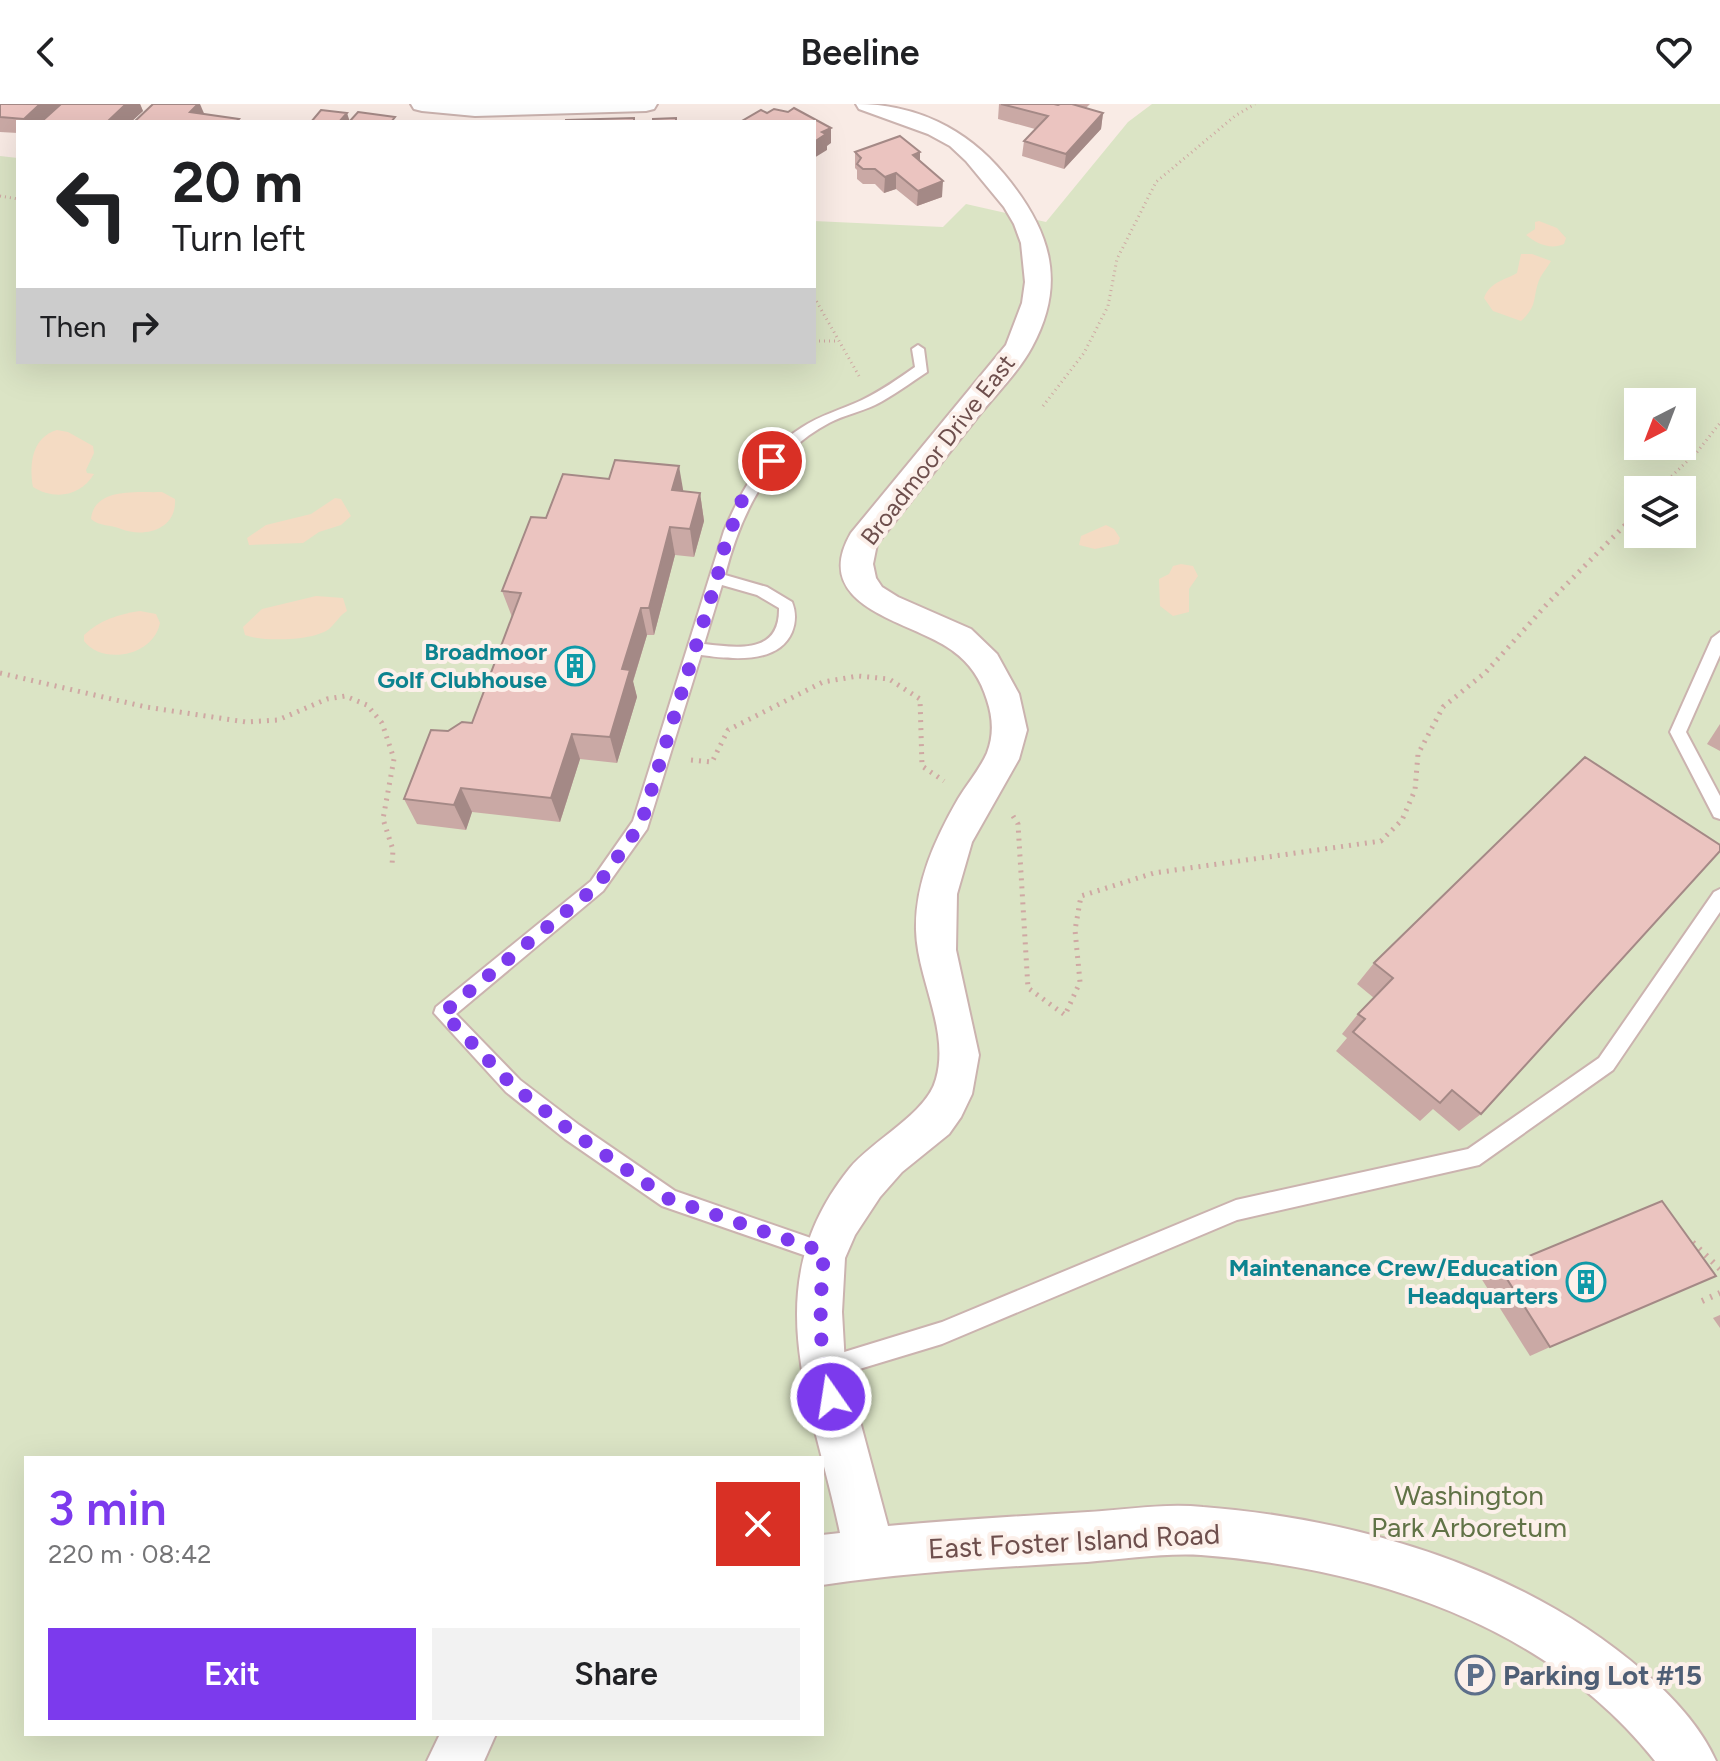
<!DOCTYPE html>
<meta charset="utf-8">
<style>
body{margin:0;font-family:Figtree,sans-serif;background:#f2f2f2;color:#202124;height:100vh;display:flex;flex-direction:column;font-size:30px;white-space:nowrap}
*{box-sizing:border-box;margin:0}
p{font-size:26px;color:#757577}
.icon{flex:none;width:44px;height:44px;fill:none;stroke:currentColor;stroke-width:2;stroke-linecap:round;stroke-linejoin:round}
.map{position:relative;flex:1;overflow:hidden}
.drawer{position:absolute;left:24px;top:1352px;width:800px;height:280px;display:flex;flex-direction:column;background:#fff;border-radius:0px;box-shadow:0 8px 32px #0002}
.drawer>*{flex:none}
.hud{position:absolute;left:16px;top:16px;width:800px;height:244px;border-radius:0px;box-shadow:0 8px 32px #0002;background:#fff;color:#202124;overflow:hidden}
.needle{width:52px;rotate:222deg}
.buttons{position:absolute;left:1624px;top:284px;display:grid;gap:16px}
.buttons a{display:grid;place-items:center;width:72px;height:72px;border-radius:0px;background:#fff;box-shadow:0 8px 32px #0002;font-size:40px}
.pin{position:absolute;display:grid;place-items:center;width:68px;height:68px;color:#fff;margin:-34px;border:4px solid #fff;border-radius:50%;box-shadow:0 2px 8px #0007}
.me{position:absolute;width:88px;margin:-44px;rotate:347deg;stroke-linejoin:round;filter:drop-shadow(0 0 6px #0008)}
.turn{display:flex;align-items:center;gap:28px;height:168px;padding:0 24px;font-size:36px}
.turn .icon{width:104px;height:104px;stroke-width:2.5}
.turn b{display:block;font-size:56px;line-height:68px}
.then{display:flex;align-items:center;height:76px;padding:0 24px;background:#0003;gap:16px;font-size:30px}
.round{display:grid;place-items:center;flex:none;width:84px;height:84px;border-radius:0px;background:#f2f2f2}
.headline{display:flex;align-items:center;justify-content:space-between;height:136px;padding:0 24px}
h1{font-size:48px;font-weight:600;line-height:60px;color:#7c3aed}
.cta{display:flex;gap:16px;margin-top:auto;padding:16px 24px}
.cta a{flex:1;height:92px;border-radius:0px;background:#7c3aed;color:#fff;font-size:32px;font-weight:600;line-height:92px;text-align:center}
.cta a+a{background:#f2f2f2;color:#202124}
header{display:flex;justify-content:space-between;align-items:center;height:104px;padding:0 24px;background:#fff;font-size:36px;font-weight:600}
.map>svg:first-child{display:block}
.green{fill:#dbe4c5;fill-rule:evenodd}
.sand{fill:#f4dbc3}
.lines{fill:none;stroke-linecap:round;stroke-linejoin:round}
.lane-casing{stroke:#cbb3af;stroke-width:4}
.street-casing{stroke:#cbb3af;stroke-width:4}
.path-far2{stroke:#cfa8a3;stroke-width:3;stroke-dasharray:1 4;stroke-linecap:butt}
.path-far1{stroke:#cfa8a3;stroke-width:5;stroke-dasharray:2 6;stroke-linecap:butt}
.path{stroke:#cfa8a3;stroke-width:6;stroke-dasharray:2 7;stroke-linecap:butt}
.lane{fill:#fff;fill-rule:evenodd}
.street{fill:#fff;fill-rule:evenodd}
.wall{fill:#caa9a5}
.shaded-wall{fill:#a48986}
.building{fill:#ebc4c0;stroke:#a48986;stroke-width:2}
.route{stroke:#7c3aed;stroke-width:14;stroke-dasharray:0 25.2}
.labels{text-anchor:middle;stroke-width:8;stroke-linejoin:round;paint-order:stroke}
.street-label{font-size:24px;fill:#6e4f4d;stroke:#fcf0ea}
.culture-label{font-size:24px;font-weight:bold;fill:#0d838f;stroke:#fcf0ea;text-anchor:end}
.near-park-label{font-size:28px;fill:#617347;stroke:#fcf0ea}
.near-street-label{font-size:28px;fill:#6e4f4d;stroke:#fcf0ea}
.near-service-label{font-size:28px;font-weight:bold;fill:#4e5e75;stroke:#fcf0ea;text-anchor:start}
</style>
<header><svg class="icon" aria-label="back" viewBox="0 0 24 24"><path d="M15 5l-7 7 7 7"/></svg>Beeline<svg class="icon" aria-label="heart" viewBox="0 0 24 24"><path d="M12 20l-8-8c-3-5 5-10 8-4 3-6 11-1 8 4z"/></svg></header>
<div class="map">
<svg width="1720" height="1657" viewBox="0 0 1720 1657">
<rect width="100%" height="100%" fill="#f9ebe5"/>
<path class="green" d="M1152 0H1720V1657H0V52L18 54V258H814V117L943 123 966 100 1046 118 1128 18ZM1638 298H1682V342H1638ZM1638 386H1682V430H1638ZM26 1354H822V1630H26Z"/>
<g class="sand">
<path d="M1539 117 1557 124 1566 134 1564 140C1551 146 1537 140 1526 131L1535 125V118Z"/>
<path d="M1532 150 1551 157C1548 163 1543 168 1540 174 1532 192 1539 201 1521 217L1493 207 1484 194C1490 178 1503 177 1517 169L1521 150Z"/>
<path d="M57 326 68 328 93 342 94 349 86 366 87 369 94 370C80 393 54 396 33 383 29 360 32 333 57 326Z"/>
<path d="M162 388 175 395C177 426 144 434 121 425 110 420 100 423 91 415 94 383 138 389 162 388Z"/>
<polygon points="335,394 341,395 351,412 341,421 319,428 303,439 249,441 247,434 266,421 311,410"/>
<polygon points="1106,421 1114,425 1120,434 1118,440 1095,445 1079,441 1081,432"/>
<polygon points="1181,460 1193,462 1198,472 1189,485 1189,508 1173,512 1160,502 1159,475 1169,470 1173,462"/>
<path d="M316 492 343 494 347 507C339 512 336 519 329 525 314 537 262 538 245 531L243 523 262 505Z"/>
<path d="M140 507 156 510 160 519C153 553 102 561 84 537V531C100 516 119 510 140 507Z"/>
</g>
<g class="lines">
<g class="lane-casing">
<g id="lane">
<path d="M918 241 924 245 927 268C910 279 893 292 875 301 860 308 844 311 829 319 770 350 741 408 725 471L767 483 792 498C796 508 796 518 792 528 778 561 730 555 701 551L647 725 603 787 456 910 520 976 579 1021 675 1087 831 1141 834 1148 831 1155 824 1158 662 1102 565 1035 506 988 434 909 436 903 591 777 633 717 724 427C741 387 763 348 801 324 820 311 841 306 862 296 881 287 898 275 915 263L912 245ZM722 481 757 491 779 504C780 550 739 544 704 540Z"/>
<polygon points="1720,528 1720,551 1686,628 1720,692 1720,715 1714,713 1670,628 1712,534"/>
<polygon points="1720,785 1720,808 1613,966 1479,1061 1237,1116 942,1240 823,1276 815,1273 812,1265 815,1257 942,1218 1236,1096 1468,1045 1599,954 1714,788"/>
</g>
</g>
<g class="street-casing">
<g id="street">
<polygon points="411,0 657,0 654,5 646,7 475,12 422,7 414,5"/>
<path d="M856 0C915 0 966 24 1004 70 1049 124 1068 177 1032 243 1018 269 994 292 976 315 943 357 910 398 877 440L873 460 876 474 882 483 898 493 971 525 997 550 1019 590 1027 626 1019 655 972 738 957 790 956 846 979 951 972 990 961 1013 949 1030 902 1068 880 1093 855 1131 845 1154 842 1208 845 1261 888 1422C954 1416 1021 1412 1088 1408 1126 1406 1164 1399 1203 1403 1359 1415 1524 1464 1644 1568 1672 1592 1701 1623 1716 1657H1655C1546 1520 1371 1464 1201 1451 1163 1449 1125 1455 1087 1458 998 1463 910 1468 822 1481V1431L840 1429C813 1298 754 1184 849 1065 872 1036 927 1010 936 975 950 926 917 875 916 826 915 779 935 735 958 695 967 680 980 665 987 649 994 631 993 614 987 596 981 576 970 559 953 547 915 517 807 505 851 429L1006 241 1022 199 1025 178 1021 139 1014 120 1004 103 966 57 950 42 928 30 859 5Z"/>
<polygon points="440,1630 496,1630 484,1657 427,1657"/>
</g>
</g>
<g class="path-far2">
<polyline points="0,92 18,95"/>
<polyline points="814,193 859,272"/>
<polyline points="814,237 838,237"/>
<polyline points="1043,302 1084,249 1108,202 1117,155 1156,78 1235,12 1255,0"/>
<polyline points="1657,386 1697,348 1720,319"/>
</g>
<g class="path-far1">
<polyline points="0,569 146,603 246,618 278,616 327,595 345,592 367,601 382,619 394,655 383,715 393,746 392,761"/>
<polyline points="691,656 712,658 728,626 823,578 858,572 889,575 920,595 922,662 944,677"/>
<polyline points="1013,712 1018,720 1028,884 1065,911 1080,878 1075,826 1081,792 1154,769 1381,737 1402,716 1415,686 1418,650 1443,603 1486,568 1548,499 1638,408"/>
</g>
<g class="path">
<polyline points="1685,1138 1690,1136 1720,1165"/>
<polyline points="1702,1197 1720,1189"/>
</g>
<use href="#lane" class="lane"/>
<use href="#street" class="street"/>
</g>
<g class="wall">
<polygon points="0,0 140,0 143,7 131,18 18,18 18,29 0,28"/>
<polygon points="999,0 1090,0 1086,4 1103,9 1101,25 1064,65 1022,52 1024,37 1035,25 998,15"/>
<polygon points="855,48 920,57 942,93 917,102 896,85 884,89 875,80 863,80 857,75 857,66 855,64"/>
<polygon points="683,387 700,389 704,417 694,453 675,451 654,531 647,531 633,578 637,593 617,659 580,655 560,718 472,708 466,726 417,720 404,695 448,627 472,619 512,513 502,487 546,414"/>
<polygon points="1720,620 1720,647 1707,640"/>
<polygon points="1585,653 1481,1010 1459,1027 1433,1005 1420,1017 1336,947 1347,934 1342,930 1358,910 1374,894 1357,880 1374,859"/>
<polygon points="1500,1164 1550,1243 1530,1252 1481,1174"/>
<polygon points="1720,1211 1720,1224 1713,1214"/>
</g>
<g class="shaded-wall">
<polygon points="40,0 65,0 46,18 26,18 24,15"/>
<polygon points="126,0 140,0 143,7 131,18 107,18"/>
<polygon points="198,0 200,0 206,14 190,8"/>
<polygon points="347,9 350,18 339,18"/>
<polygon points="1103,9 1101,25 1064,65 1066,50"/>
<polygon points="831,24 831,39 827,42 827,46 814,54 814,38 822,28"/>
<polygon points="920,48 920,64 913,51"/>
<polygon points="896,69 896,85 884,89 885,73"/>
<polygon points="943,77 942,93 917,102 918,87"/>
<polygon points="679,362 684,391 672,386"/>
<polygon points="700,389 704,417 694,453 690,425"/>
<polygon points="670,423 675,451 654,531 649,504"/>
<polygon points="641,504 647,531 633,577 637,593 617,659 610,633 622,565"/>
<polygon points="572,630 580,655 560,718 551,694"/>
<polygon points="461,684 472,708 466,726 454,701"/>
</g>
<g class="building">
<polygon points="0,0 40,0 24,15 0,13"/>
<polygon points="61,0 126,0 107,18 41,18"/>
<polygon points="153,0 198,0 190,8 239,15 236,18 134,18"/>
<polygon points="1001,0 1054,0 1058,1 1060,0 1072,0 1103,9 1066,50 1024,37 1048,12"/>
<polygon points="794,4 831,24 822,28 826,30 814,38 814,18 744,18 742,17 761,6 767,9 774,5 788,8"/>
<polygon points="321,6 347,9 339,18 311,18"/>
<polygon points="358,8 395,13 391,18 349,18"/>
<polygon points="634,14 634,18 566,18 566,16"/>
<polygon points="676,14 676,18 653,18 653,15"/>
<polygon points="900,32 920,48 913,51 943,77 918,87 896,69 885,73 875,65 863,65 857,60 861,54 855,48"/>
<polygon points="615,356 679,362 672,386 700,389 690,425 670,423 649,504 641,504 622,565 630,566 610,633 572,630 551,694 461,684 454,701 404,695 431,626 448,627 462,618 472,619 521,489 502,487 531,413 546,414 563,370 609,375"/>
<polygon points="1585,653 1720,741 1720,747 1481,1010 1452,986 1440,999 1353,928 1365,915 1358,910 1393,874 1374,859"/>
<polygon points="1662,1097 1716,1172 1550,1243 1500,1164"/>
</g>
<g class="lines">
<path class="route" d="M772 357 741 398 724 445 717 474 641 720 597 782 443 909 513 982 572 1028 669 1095 824 1148C820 1198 817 1244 831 1293"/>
</g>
<defs>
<g id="building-ring" transform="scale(2)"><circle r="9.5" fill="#fcf0ea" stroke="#0f9aa8" stroke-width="1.5"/><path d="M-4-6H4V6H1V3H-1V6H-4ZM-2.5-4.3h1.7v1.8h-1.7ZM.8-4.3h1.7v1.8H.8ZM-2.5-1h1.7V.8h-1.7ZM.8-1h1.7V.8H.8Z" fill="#0f9aa8"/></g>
<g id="parking-ring" transform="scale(2)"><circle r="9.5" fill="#fcf0ea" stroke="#5c6f8a" stroke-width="1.5"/><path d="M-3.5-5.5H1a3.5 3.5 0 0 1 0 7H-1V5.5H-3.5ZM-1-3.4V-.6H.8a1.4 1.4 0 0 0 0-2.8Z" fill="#5c6f8a"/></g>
</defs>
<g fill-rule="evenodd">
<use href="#building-ring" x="575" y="562"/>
<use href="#building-ring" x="1586" y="1178"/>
<use href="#parking-ring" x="1475" y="1571"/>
</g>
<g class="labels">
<g class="street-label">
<text transform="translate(938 346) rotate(-52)" y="8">Broadmoor Drive East</text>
</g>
<g class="culture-label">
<text x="547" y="556">Broadmoor<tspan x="547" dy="28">Golf Clubhouse</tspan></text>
<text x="1558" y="1172">Maintenance Crew/Education<tspan x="1558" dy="28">Headquarters</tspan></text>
</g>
<g class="near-park-label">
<text x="1469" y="1401">Washington<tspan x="1469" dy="32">Park Arboretum</tspan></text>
</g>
<g class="near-street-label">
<text transform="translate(1074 1437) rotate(-3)" y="10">East Foster Island Road</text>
</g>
<g class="near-service-label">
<text x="1503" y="1581">Parking Lot #15</text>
</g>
</g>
</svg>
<div class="buttons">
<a><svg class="needle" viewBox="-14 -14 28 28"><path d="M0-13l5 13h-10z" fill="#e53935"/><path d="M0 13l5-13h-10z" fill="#757577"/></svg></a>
<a><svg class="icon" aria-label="layers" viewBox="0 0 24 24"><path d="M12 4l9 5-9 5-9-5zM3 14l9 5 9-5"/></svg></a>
</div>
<div class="pin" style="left:772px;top:357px;background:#d93025"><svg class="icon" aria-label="arrive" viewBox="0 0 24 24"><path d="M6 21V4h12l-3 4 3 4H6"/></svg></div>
<svg class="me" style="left:831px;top:1293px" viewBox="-20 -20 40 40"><circle r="17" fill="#7c3aed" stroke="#fff" stroke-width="3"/><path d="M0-11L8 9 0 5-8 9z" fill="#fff"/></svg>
<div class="hud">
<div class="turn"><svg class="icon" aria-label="left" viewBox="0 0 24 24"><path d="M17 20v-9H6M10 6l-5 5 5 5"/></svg><div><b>20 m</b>Turn left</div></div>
<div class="then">Then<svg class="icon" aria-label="right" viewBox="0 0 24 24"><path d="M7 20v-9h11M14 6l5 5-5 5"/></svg></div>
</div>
<section class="drawer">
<div class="headline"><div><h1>3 min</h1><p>220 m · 08:42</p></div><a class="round" style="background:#d93025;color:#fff"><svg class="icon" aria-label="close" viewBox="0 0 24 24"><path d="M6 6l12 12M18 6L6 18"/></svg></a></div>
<div class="cta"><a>Exit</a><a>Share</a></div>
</section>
</div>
